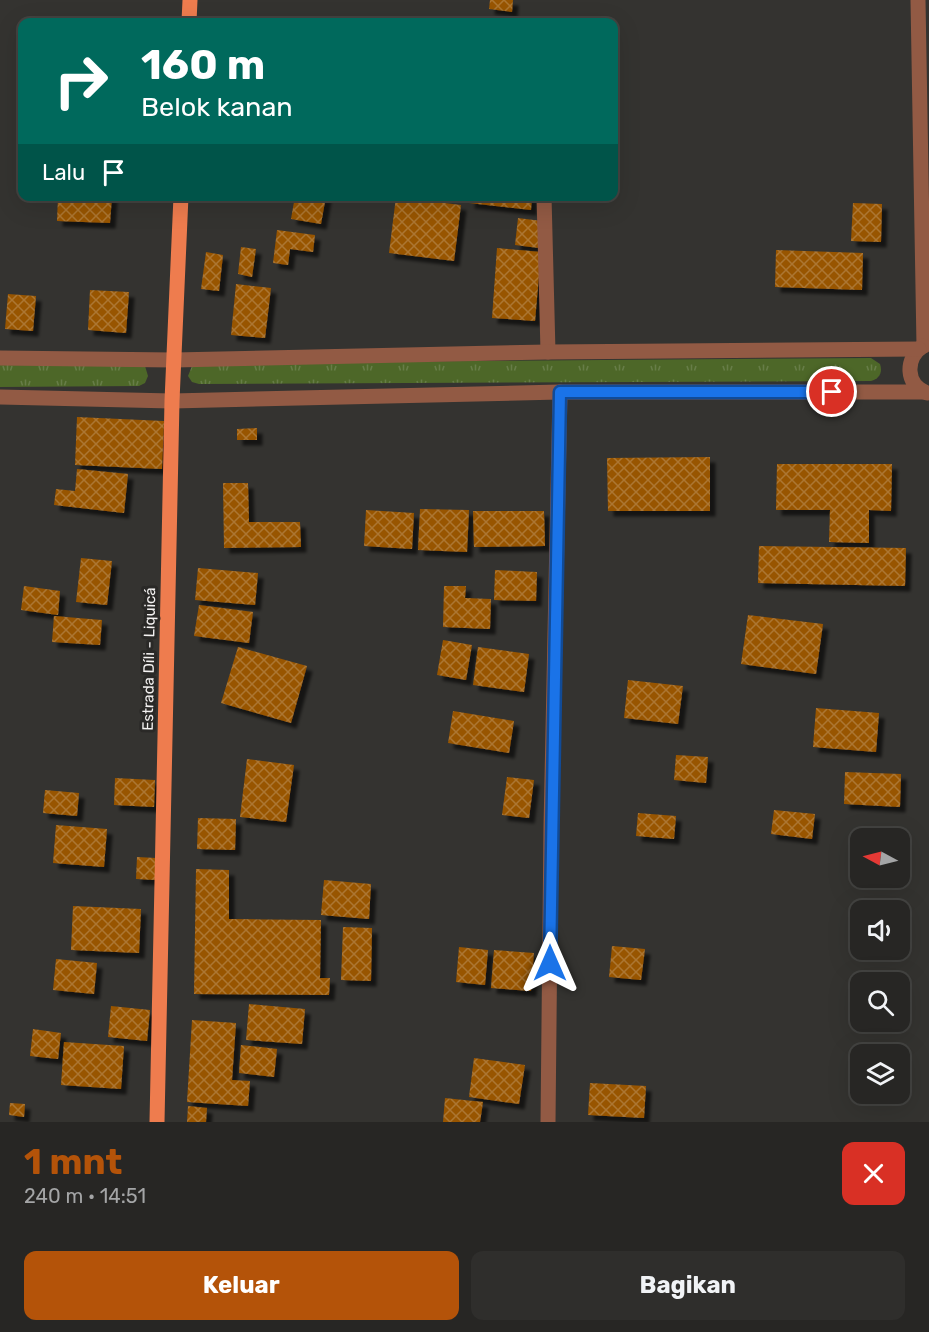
<!DOCTYPE html>
<html lang="id">
<meta charset="utf-8">
<style>
body{margin:0;font-family:Rubik,sans-serif;background:#2f2e2c;color:#f1f3f6;height:100vh;display:flex;flex-direction:column;font-size:22px;white-space:nowrap}
*{box-sizing:border-box;margin:0}
p{font-size:20px;color:#a4a5a6}
.icon{flex:none;width:33px;height:33px;fill:none;stroke:currentColor;stroke-width:2;stroke-linecap:round;stroke-linejoin:round}
.map{position:relative;height:1122px;overflow:hidden}
.panel{display:flex;flex-direction:column;background:#272624;flex:1}
.panel>*{flex:none}
.top-card{position:absolute;left:18px;top:18px;width:600px;height:183px;border-radius:12px;box-shadow:0 6px 24px #0002,0 0 0 2px #434341;background:#00695c;color:#fff;overflow:hidden}
.needle{width:39px;rotate:277deg}
.controls{position:absolute;left:850px;top:828px;display:grid;gap:12px}
.controls a{display:grid;place-items:center;width:60px;height:60px;border-radius:12px;background:#272624;box-shadow:0 6px 24px #0002,0 0 0 2px #434341;font-size:30px}
.pin{position:absolute;display:grid;place-items:center;width:51px;height:51px;color:#fff;margin:-26px;border:3px solid #fff;border-radius:50%;box-shadow:0 2px 6px #0007}
.me{position:absolute;width:66px;margin:-33px;rotate:0deg;stroke-linejoin:round;filter:drop-shadow(0 0 4px #0008)}
.turn{display:flex;align-items:center;gap:21px;height:126px;padding:0 24px;font-size:27px}
.turn .icon{width:78px;height:78px;stroke-width:2.5}
.turn b{display:block;font-size:42px;line-height:51px}
.then{display:flex;align-items:center;height:57px;padding:0 24px;background:#0003;gap:12px;font-size:22px}
.round{display:grid;place-items:center;flex:none;width:63px;height:63px;border-radius:12px;background:#2f2e2c}
.overview{display:flex;align-items:center;justify-content:space-between;height:102px;padding:0 24px}
h1{font-size:36px;font-weight:700;line-height:45px;color:#b45309}
.primary-button{display:flex;gap:12px;margin-top:auto;padding:12px 24px}
.primary-button a{flex:1;height:69px;border-radius:12px;background:#b45309;color:#fff;font-size:24px;font-weight:700;line-height:69px;text-align:center}
.primary-button a+a{background:#2f2e2c;color:#f1f3f6}
.map>svg:first-child{display:block}
.grass{fill:url(#grass-tufts)}
.building{fill:url(#building-cross-hatch);filter:url(#shadow)}
.lines{fill:none;stroke-linecap:round;stroke-linejoin:round}
.minor{stroke:#925a44;stroke-width:15}
.primary{stroke:#ee7c4e;stroke-width:15}
.route-casing{stroke:#114b97;stroke-width:15}
.route{stroke:#1a73e8;stroke-width:10}
.labels{text-anchor:middle;stroke-width:6;stroke-linejoin:round;paint-order:stroke}
.street-label{font-size:15px;fill:#f4f2f1;stroke:#2a2927}
</style>
<div class="map">
<svg width="929" height="1122" viewBox="0 0 929 1122">
<defs>
<pattern id="grass-tufts" width="24" height="20" patternUnits="userSpaceOnUse" patternTransform="scale(1.5)"><rect width="24" height="20" fill="#4d6728"/><path d="M3 7l-1-3M5 7V3M7 7l1-3M15 17l-1-3M17 17v-4M19 17l1-3" fill="none" stroke="#677d48"/></pattern>
<pattern id="building-cross-hatch" width="8" height="8" patternUnits="userSpaceOnUse" patternTransform="scale(1.5)"><rect width="8" height="8" fill="#985501"/><path d="M0 0l8 8M0 8l8-8" fill="none" stroke="#ac7633"/></pattern>
<filter id="shadow"><feDropShadow dx="5.5" dy="5.5" stdDeviation="1.5" flood-color="#0009"/></filter>
</defs>
<rect width="100%" height="100%" fill="#343330"/>
<g class="grass">
<path d="M871 358 880 364C883 373 879 379 871 381L199 384 192 382 188 376 192 366 199 363Z"/>
<polygon points="0,364 145,366 148,376 145,383 139,386 0,387"/>
</g>
<g class="building">
<polygon points="490,0 513,0 512,12 489,9"/>
<polygon points="21,46 22,46 22,77 19,76"/>
<polygon points="58,196 112,196 110,223 57,221"/>
<polygon points="295,196 326,196 321,224 291,219"/>
<polygon points="470,196 532,196 531,210 469,203"/>
<polygon points="396,197 461,205 454,261 389,253"/>
<polygon points="853,203 882,204 881,242 851,241"/>
<polygon points="518,218 542,221 539,248 515,245"/>
<polygon points="277,230 315,235 313,252 290,249 288,265 273,263"/>
<polygon points="241,247 256,249 252,277 238,274"/>
<polygon points="497,248 541,252 535,321 492,318"/>
<polygon points="776,250 863,253 862,290 775,287"/>
<polygon points="206,252 223,255 219,291 201,289"/>
<polygon points="236,284 271,288 265,338 231,335"/>
<polygon points="90,290 129,292 126,333 88,330"/>
<polygon points="8,294 36,296 33,331 5,329"/>
<polygon points="77,417 164,421 162,469 75,465"/>
<polygon points="257,428 257,440 237,440 237,429"/>
<polygon points="710,457 710,511 608,511 607,458"/>
<polygon points="777,464 892,464 891,511 869,510 869,543 829,542 830,510 776,510"/>
<polygon points="77,469 128,474 124,513 54,505 56,489 75,491"/>
<polygon points="223,483 248,483 249,522 300,522 301,547 224,548"/>
<polygon points="420,509 469,510 467,552 418,550"/>
<polygon points="366,510 414,513 412,549 364,546"/>
<polygon points="473,511 544,511 545,546 474,547"/>
<polygon points="759,546 906,548 905,586 758,583"/>
<polygon points="81,558 112,561 107,605 76,602"/>
<polygon points="198,568 258,573 255,605 195,600"/>
<polygon points="495,570 537,572 536,601 494,600"/>
<polygon points="24,586 60,591 58,615 21,610"/>
<polygon points="444,586 466,586 465,598 491,599 490,629 443,627"/>
<polygon points="199,605 253,612 249,643 194,636"/>
<polygon points="748,615 823,624 816,674 741,664"/>
<polygon points="54,616 102,620 100,645 52,642"/>
<polygon points="443,640 472,645 466,680 437,675"/>
<polygon points="238,647 307,666 291,723 221,703"/>
<polygon points="478,647 529,654 524,692 473,685"/>
<polygon points="628,680 683,686 678,724 624,718"/>
<polygon points="816,708 879,713 876,752 813,747"/>
<polygon points="453,711 514,721 509,753 448,743"/>
<polygon points="676,755 708,757 706,783 674,780"/>
<polygon points="247,759 294,765 286,822 240,817"/>
<polygon points="845,772 901,774 900,807 844,804"/>
<polygon points="507,777 534,780 529,818 502,815"/>
<polygon points="115,778 155,780 154,807 114,805"/>
<polygon points="45,790 79,793 77,816 43,813"/>
<polygon points="774,810 815,814 812,839 771,834"/>
<polygon points="638,813 676,816 674,839 636,836"/>
<polygon points="198,818 236,819 235,850 197,849"/>
<polygon points="56,825 107,829 104,867 53,863"/>
<polygon points="137,857 156,858 155,880 136,879"/>
<polygon points="196,869 229,870 229,919 321,920 320,978 330,978 329,995 194,994"/>
<polygon points="324,880 371,884 369,919 321,915"/>
<polygon points="73,906 141,909 139,953 71,950"/>
<polygon points="343,927 372,928 371,981 341,980"/>
<polygon points="612,946 645,949 641,980 609,977"/>
<polygon points="459,947 488,950 485,985 456,982"/>
<polygon points="494,950 534,953 531,991 491,988"/>
<polygon points="56,959 97,963 94,994 53,990"/>
<polygon points="249,1004 305,1009 302,1044 246,1040"/>
<polygon points="111,1006 150,1010 147,1041 108,1037"/>
<polygon points="192,1020 236,1023 232,1080 250,1081 248,1106 187,1102"/>
<polygon points="33,1029 61,1033 58,1059 30,1056"/>
<polygon points="64,1042 124,1046 121,1089 61,1085"/>
<polygon points="241,1045 277,1049 274,1077 239,1073"/>
<polygon points="474,1058 525,1065 519,1104 469,1097"/>
<polygon points="590,1083 646,1086 644,1118 588,1115"/>
<polygon points="445,1098 483,1102 480,1122 443,1122"/>
<polygon points="10,1103 25,1104 24,1117 9,1115"/>
<polygon points="188,1106 207,1108 206,1122 187,1122"/>
</g>
<g class="lines">
<g class="minor">
<polyline points="918,0 924,346"/>
<polyline points="544,196 548,352"/>
<path d="M923 346C905 358 905 385 927 393"/>
<polyline points="0,358 174,360 548,352 919,349"/>
<polyline points="0,397 172,401 560,392 923,392"/>
<polyline points="548,1122 551,827 560,392"/>
</g>
<g class="primary">
<polyline points="189,22 190,0"/>
<polyline points="157,1122 172,401 181,196"/>
</g>
</g>
<g class="lines">
<g class="route-casing">
<polyline id="route" points="550,963 560,392 832,392"/>
</g>
<use href="#route" class="route"/>
</g>
<g class="labels">
<g class="street-label">
<text transform="translate(149 659) rotate(-89)" y="5">Estrada Díli - Liquicá</text>
</g>
</g>
</svg>
<div class="controls">
<a><svg class="needle" viewBox="-14 -14 28 28"><path d="M0-13l5 13h-10z" fill="#e53935"/><path d="M0 13l5-13h-10z" fill="#a4a5a6"/></svg></a>
<a><svg class="icon" aria-label="sound" viewBox="0 0 24 24"><path d="M4 9h4l5-4v14l-5-4H4zM17 9q2 3 0 6"/></svg></a>
<a><svg class="icon" aria-label="search" viewBox="0 0 24 24"><circle cx="10" cy="10" r="6"/><path d="M15 15l6 6"/></svg></a>
<a><svg class="icon" aria-label="layers" viewBox="0 0 24 24"><path d="M12 4l9 5-9 5-9-5zM3 14l9 5 9-5"/></svg></a>
</div>
<div class="pin" style="left:832px;top:392px;background:#d93025"><svg class="icon" aria-label="arrive" viewBox="0 0 24 24"><path d="M6 21V4h12l-3 4 3 4H6"/></svg></div>
<svg class="me" style="left:550px;top:963px" viewBox="-20 -20 40 40"><path d="M0-17L14 15 0 8-14 15z" fill="#1a73e8" stroke="#fff" stroke-width="4"/></svg>
<div class="top-card">
<div class="turn"><svg class="icon" aria-label="right" viewBox="0 0 24 24"><path d="M7 20v-9h11M14 6l5 5-5 5"/></svg><div><b>160 m</b>Belok kanan</div></div>
<div class="then">Lalu<svg class="icon" aria-label="arrive" viewBox="0 0 24 24"><path d="M6 21V4h12l-3 4 3 4H6"/></svg></div>
</div>
</div>
<section class="panel">
<div class="overview"><div><h1>1 mnt</h1><p>240 m · 14:51</p></div><a class="round" style="background:#d93025;color:#fff"><svg class="icon" aria-label="close" viewBox="0 0 24 24"><path d="M6 6l12 12M18 6L6 18"/></svg></a></div>
<div class="primary-button"><a>Keluar</a><a>Bagikan</a></div>
</section>
